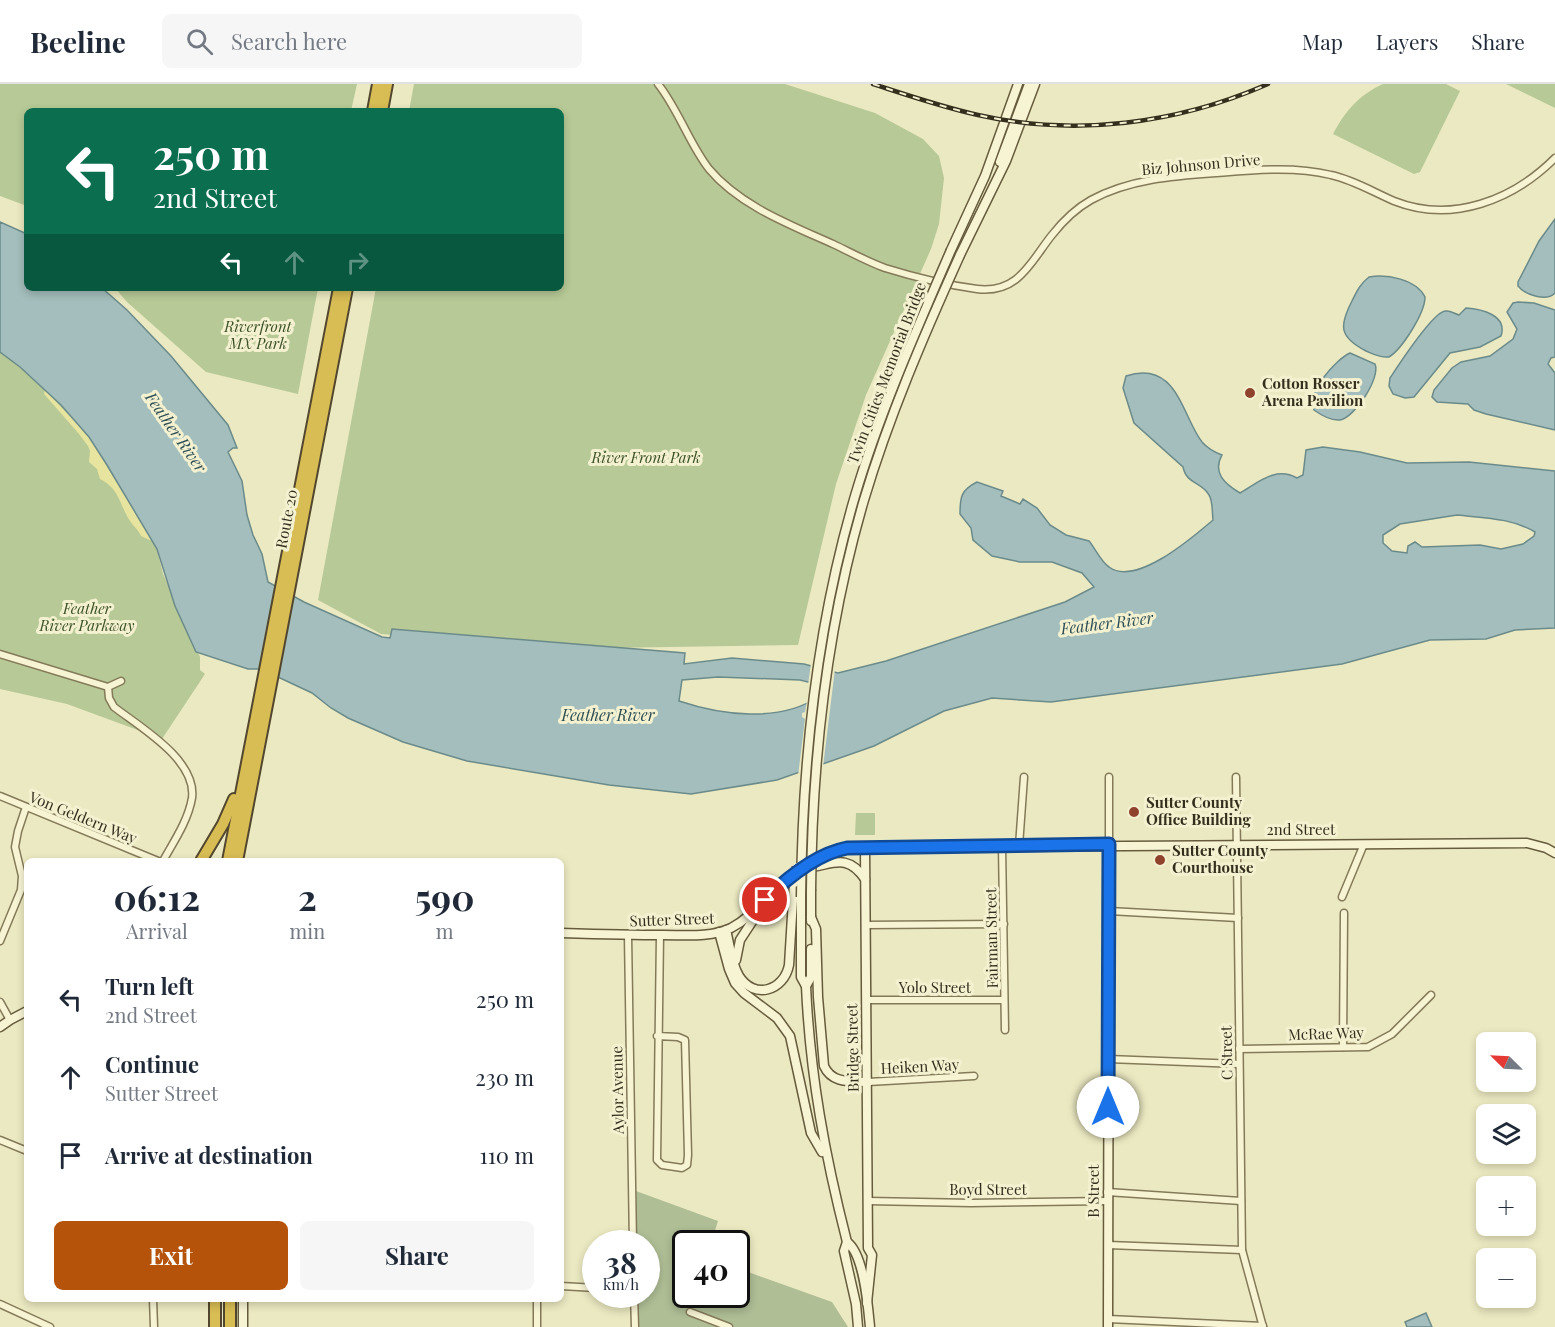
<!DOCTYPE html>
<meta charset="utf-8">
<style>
body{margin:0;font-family:"Playfair Display",serif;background:#f6f6f7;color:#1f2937;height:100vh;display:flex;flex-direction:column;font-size:22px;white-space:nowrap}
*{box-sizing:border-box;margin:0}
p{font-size:20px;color:#747a83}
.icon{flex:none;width:33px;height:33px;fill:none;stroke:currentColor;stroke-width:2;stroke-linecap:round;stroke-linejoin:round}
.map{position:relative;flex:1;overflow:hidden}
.drawer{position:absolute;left:24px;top:774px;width:540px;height:444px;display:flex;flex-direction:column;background:#fff;border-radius:9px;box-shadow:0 3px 9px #0003}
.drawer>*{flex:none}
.hud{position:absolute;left:24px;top:24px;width:540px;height:183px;border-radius:9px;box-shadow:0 3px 9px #0003;background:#0b6e4f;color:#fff;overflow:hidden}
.needle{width:39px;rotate:294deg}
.controls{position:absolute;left:1476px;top:948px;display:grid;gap:12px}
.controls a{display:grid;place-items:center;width:60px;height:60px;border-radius:9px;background:#fff;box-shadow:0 3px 9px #0003;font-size:30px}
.speed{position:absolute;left:582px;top:1146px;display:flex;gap:12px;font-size:30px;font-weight:700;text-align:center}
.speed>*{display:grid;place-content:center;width:78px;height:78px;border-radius:50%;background:#fff;box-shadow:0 3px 9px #0003;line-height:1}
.speed small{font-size:15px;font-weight:400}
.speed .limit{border:3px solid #111;border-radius:9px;background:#fff;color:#111}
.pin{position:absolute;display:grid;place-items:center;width:51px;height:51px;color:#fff;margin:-26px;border:3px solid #fff;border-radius:50%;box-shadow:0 2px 6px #0007}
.me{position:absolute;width:66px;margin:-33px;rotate:0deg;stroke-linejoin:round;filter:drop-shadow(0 0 4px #0008)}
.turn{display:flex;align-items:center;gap:21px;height:126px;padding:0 30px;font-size:27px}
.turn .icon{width:78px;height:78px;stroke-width:2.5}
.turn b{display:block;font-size:42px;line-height:51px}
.lanes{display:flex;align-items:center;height:57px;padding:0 30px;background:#0003;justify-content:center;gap:30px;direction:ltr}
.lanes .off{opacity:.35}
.eta{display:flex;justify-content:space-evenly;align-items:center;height:102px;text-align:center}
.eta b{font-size:36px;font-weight:700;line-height:42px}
.action{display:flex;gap:12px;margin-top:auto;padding:12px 30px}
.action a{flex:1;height:69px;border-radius:9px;background:#b45309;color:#fff;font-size:24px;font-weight:700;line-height:69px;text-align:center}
.action a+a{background:#f6f6f7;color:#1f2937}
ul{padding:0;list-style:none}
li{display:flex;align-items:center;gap:18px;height:78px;padding:0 30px}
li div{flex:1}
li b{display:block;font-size:22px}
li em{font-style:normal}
header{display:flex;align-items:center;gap:36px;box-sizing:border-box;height:84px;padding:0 30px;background:#fff;border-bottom:2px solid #e0e1e3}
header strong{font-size:28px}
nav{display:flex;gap:33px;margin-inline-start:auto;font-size:21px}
.search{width:420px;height:54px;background:#f6f6f7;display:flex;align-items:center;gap:15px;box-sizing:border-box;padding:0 21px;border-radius:9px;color:#747a83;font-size:22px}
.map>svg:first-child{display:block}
.green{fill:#b7c996}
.sand{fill:#e7e49f}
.cemetery{fill:#afbe95}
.water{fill:#a3bebc;stroke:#6b8b8b;stroke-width:1.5;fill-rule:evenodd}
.pier{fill:#ebe9c1}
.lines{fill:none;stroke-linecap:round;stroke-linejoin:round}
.street-casing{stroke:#847a59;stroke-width:9}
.secondary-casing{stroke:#665b3d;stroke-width:11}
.highway-casing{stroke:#52472e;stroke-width:14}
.street{stroke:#f7f4d4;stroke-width:6}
.secondary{stroke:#f7f4d4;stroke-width:8}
.highway{stroke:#d8bc54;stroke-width:10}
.rail-casing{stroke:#342e1d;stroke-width:4.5}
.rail{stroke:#f3f1d0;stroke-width:2;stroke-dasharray:7;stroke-linecap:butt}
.secondary-bridge-casing{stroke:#665b3d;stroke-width:11;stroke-linecap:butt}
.secondary-bridge{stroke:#f7f4d4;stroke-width:8}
.route-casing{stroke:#114b97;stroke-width:15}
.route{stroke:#1a73e8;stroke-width:10}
.poi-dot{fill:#90432c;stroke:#f3f1d0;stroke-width:2}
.labels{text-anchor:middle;stroke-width:6;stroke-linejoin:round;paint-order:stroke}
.street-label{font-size:15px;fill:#342e1d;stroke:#f3f1d0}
.park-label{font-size:15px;font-style:italic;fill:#3b5025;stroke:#f3f1d0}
.poi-label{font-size:15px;font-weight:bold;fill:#342e1d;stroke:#f3f1d0;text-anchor:start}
.water-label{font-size:16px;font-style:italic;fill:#2d4d53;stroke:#f3f1d0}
</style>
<header>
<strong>Beeline</strong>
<div class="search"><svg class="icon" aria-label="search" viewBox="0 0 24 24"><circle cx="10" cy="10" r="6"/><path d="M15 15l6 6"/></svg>Search here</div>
<nav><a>Map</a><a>Layers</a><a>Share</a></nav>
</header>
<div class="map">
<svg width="1555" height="1243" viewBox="0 0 1555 1243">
<rect width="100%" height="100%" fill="#ebe9c1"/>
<g class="green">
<polygon points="0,0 357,0 351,27 27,27 27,122 0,112"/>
<polygon points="414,0 785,0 875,29 923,55 939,72 944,94 939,140 931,165 866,311 836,400 798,561 544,565 381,550 318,516 376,204 561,204 561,27 409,27"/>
<path d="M1383 0H1446L1460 7 1420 88 1414 90 1333 50C1345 27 1359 11 1383 0Z"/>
<polygon points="1506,0 1555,0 1555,24"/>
<polygon points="115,204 318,204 298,310 206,288 127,218"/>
<polygon points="0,268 20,283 61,321 107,381 157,465 163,490 200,573 200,586 205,590 162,655 67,620 0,605"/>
<polygon points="856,729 875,729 875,751 855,751"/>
</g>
<path class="sand" d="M45 306 89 353 152 457 141 452C138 445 134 443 130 437 119 420 120 405 100 395L97 385 89 378 90 367 88 362 79 350 44 310Z"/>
<polygon class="cemetery" points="636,1107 718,1137 711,1159 686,1160 686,1210 736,1210 737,1184 832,1218 848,1243 637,1243 637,1211 646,1210 646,1160 636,1159"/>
<g class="water">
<path d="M1555 135V209C1547 218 1525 211 1518 202V198L1539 157Z"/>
<path d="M0 138 27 150V204H102L127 226 171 272 228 341 237 364H233L228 368 242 397 247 431 253 451 262 470 268 498 304 518 382 553 390 554 392 545 685 569 684 580 732 574 804 580 838 589 886 577 1065 518 1094 503 1082 489 1052 478H1020L992 472 973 456 971 444 960 430C960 413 961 406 977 398L1003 407 1001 412 1020 420 1023 415 1037 424 1050 441 1066 451 1089 457C1095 464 1101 478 1109 483 1136 503 1193 453 1213 436 1212 428 1213 417 1209 411 1201 397 1187 401 1183 383L1134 339 1123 304 1126 292C1177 275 1182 332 1202 358 1208 365 1214 368 1222 371 1212 389 1225 400 1240 409 1259 398 1276 382 1297 394L1303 391 1306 366 1323 363 1360 368 1407 379 1469 378 1555 387V544L1515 546 1486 555 1430 556 1342 580 1051 618 992 614 944 627 874 662 777 696 691 710 609 701 467 677 403 658 348 634 331 624 312 609 261 585H248L196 568 175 522 157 465 107 381 89 353 61 321 20 283 0 268ZM1457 431C1484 434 1512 434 1535 448L1534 452 1523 460 1501 465 1480 461 1422 463 1415 458 1408 462 1407 469 1392 467 1383 459V451L1400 440ZM718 593 800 596 816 600 818 613C779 639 721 631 679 617L682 596Z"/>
<path d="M1369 193C1387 190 1416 195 1425 213 1425 229 1402 265 1389 273 1380 274 1373 270 1366 267 1339 253 1339 242 1352 217 1357 207 1360 200 1369 193Z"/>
<polygon points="1518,218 1534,219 1555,226 1555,273 1551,274 1548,280 1555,289 1555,346 1486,330 1474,326 1468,320 1437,318 1432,313 1434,306 1452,284 1461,278 1490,272 1513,255 1517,245 1507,228 1513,219"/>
<path d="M1466 224C1481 225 1508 231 1501 252L1480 263 1450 269 1414 313 1405 314 1393 310 1389 302 1390 294C1398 282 1432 229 1445 227 1450 226 1455 230 1459 231Z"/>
<path d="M1350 269 1375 280C1381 294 1354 334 1340 336 1331 337 1321 331 1314 326 1306 309 1335 276 1350 269Z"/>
<polygon points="1426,1229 1432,1243 1407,1243 1405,1238"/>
</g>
<polygon class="pier" points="811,579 835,585 823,683 798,692 805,635 802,633 802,629 805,628 807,617 815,611 814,603 808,601"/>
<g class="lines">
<g class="street-casing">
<g id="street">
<path d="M658 0C678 25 690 61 709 85 740 122 791 141 833 160 850 168 868 178 885 184 914 193 947 201 977 205 1019 210 1031 177 1052 151 1063 137 1075 125 1091 116 1129 95 1174 92 1217 89 1254 86 1294 82 1331 91 1354 96 1373 108 1394 117 1452 140 1513 116 1555 74"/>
<polyline points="0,570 108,603"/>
<path d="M108 603 109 614 114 623C140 643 197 676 192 714 188 737 174 757 163 777"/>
<polyline points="108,603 121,597"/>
<polyline points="1236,693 1242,1166 1263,1243"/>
<polyline points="0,712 158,777"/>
<polyline points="1109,761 1109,693"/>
<polyline points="1002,762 1005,946"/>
<polyline points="1019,762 1024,693"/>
<polyline points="1342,813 1364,760"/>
<polyline points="1109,827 1238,834"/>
<polyline points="865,841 1004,840"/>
<polyline points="628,852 633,1160"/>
<polyline points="0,857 21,806 22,792 15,763 18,747 26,723"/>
<polyline points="866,916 1004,916"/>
<polyline points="0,918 10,936"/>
<polyline points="657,952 678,953 685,956 688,1071 687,1081 682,1084 662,1081 657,1076 660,851"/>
<polyline points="1343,963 1344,829"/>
<polyline points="1239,965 1368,963 1392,950 1431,911"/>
<polyline points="1108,975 1239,980"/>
<polyline points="868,998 974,992"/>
<polyline points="0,1056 27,1067"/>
<polyline points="1107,1108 1241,1117"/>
<polyline points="868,1117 971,1119 1108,1117"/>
<polyline points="1108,1161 1242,1166"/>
<polyline points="561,1202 596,1204"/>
<polyline points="634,1210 635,1243"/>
<polyline points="153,1215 154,1243"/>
<polyline points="537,1215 537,1243"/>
<polyline points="0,1220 50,1243"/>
<polyline points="690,1228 729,1243"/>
<polyline points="1108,1235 1263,1242"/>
</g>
</g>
<g class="secondary-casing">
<g id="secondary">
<polyline points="1000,78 1029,0"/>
<polyline points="951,166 985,92 1018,0"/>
<polyline points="960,171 1006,77 1035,0"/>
<polyline points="865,763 868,1164 872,1171 867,1219"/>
<path d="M805 784C831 782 846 767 865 795"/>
<polyline points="811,807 811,837"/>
<path d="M801 813V893L806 902C810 991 825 1072 847 1158L844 1167 856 1220 858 1243"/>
<path d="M811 833 816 845 818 913 824 982C832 1000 851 997 868 998"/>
<path d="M726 846C730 861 731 879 739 892 754 916 784 907 789 881L794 799"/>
<polyline points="719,848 729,885 735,899 744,909 777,934 790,952 811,1049 822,1068"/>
<path d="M561 849C595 850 629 851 663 851 685 851 710 854 731 844 748 835 759 822 773 808 793 788 823 767 852 764L1527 759 1546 764 1555 769"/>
<polyline points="736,876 740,856 759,827"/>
<polyline points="806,902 811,893 811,865"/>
<polyline points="0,943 10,936 27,927"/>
<path d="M847 1158C864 1170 868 1222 870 1243"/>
<polyline points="243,1215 243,1243"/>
<polyline points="1108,1243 1109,761"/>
</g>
</g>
<g class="highway-casing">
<g id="highway">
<polyline points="373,27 378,0"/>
<polyline points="382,27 387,0"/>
<polyline points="201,777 223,740 234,715"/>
<polyline points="228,777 339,204"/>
<polyline points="237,777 347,204"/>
<polyline points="230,1215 230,1243"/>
<polyline points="215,1243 215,1215"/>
</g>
</g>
<use href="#street" class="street"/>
<use href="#secondary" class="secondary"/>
<use href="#highway" class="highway"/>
<g class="rail-casing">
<path id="rail" d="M873 0C907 11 942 23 978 31 1075 53 1177 40 1268 0"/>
</g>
<use href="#rail" class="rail"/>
<g class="secondary-bridge-casing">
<g id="secondary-bridge">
<polyline points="794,799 797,783"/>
<path d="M811 807C812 677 827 542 864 416 889 332 924 251 960 171"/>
<path d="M801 813C802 680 817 541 855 412 880 328 916 247 951 166"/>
</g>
</g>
<use href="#secondary-bridge" class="secondary-bridge"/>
</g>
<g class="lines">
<g class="route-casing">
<path id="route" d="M765 816C788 793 816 770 847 764L1109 760 1108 1023"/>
</g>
<use href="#route" class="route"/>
</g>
<g class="poi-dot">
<circle cx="1250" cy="309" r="6"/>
<circle cx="1134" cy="728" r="6"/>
<circle cx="1160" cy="776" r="6"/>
</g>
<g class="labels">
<g class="street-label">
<text transform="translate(1201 81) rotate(-5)" y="5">Biz Johnson Drive</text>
<text transform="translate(887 289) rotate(-69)" y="5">Twin Cities Memorial Bridge</text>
<text transform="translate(287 435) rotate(-79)" y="5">Route 20</text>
<text transform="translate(83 734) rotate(22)" y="5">Von Geldern Way</text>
<text x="1301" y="751">2nd Street</text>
<text transform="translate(672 836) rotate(-2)" y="5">Sutter Street</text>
<text transform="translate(992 854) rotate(-91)" y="5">Fairman Street</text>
<text x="935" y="909">Yolo Street</text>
<text transform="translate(1326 950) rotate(-2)" y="5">McRae Way</text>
<text transform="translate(853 964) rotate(-91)" y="5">Bridge Street</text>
<text transform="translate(1227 969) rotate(-91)" y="5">C Street</text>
<text transform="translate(920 983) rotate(-3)" y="5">Heiken Way</text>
<text transform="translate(618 1006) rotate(-91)" y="5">Aylor Avenue</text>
<text x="988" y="1111">Boyd Street</text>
<text transform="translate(1094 1107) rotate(-90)" y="5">B Street</text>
</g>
<g class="park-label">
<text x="258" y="248">Riverfront<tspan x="258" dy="17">MX Park</tspan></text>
<text x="646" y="379">River Front Park</text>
<text x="87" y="530">Feather<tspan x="87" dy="17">River Parkway</tspan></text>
</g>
<g class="poi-label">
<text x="1262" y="305">Cotton Rosser<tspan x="1262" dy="17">Arena Pavilion</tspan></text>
<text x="1146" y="724">Sutter County<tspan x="1146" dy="17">Office Building</tspan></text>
<text x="1172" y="772">Sutter County<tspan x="1172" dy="17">Courthouse</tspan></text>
</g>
<g class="water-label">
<text transform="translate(176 348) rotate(55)" y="6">Feather River</text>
<text transform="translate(1107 539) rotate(-7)" y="6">Feather River</text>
<text x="608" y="637">Feather River</text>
</g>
</g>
</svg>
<div class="controls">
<a><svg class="needle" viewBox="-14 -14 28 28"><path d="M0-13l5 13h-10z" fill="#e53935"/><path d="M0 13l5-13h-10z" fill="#747a83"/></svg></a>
<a><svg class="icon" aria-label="layers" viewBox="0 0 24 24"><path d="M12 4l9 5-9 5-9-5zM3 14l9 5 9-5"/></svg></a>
<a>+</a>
<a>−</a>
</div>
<div class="speed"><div>38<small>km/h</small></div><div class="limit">40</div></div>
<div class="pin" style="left:765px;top:816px;background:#d93025"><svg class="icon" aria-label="arrive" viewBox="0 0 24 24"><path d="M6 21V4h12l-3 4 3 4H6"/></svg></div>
<svg class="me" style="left:1108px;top:1023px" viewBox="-20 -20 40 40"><circle r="19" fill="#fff"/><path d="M0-13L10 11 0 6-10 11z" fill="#1a73e8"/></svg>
<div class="hud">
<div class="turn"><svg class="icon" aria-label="left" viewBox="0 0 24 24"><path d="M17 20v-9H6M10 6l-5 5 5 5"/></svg><div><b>250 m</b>2nd Street</div></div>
<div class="lanes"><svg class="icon" aria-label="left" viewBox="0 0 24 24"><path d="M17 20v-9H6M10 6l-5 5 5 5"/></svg><svg class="icon off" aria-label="ahead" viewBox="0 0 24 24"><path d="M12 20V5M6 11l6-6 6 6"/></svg><svg class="icon off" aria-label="right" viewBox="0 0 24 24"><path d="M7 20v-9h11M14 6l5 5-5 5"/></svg></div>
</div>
<section class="drawer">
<div class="eta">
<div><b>06:12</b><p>Arrival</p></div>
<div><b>2</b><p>min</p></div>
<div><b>590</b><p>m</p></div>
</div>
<ul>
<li><svg class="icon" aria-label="left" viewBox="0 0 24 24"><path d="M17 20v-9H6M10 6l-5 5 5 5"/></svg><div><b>Turn left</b><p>2nd Street</p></div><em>250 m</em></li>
<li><svg class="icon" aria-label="ahead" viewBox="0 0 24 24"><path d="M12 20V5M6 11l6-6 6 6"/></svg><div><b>Continue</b><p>Sutter Street</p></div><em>230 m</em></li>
<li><svg class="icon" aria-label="arrive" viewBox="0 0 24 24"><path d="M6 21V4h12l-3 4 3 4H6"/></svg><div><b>Arrive at destination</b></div><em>110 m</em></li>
</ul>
<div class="action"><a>Exit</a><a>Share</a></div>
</section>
</div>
